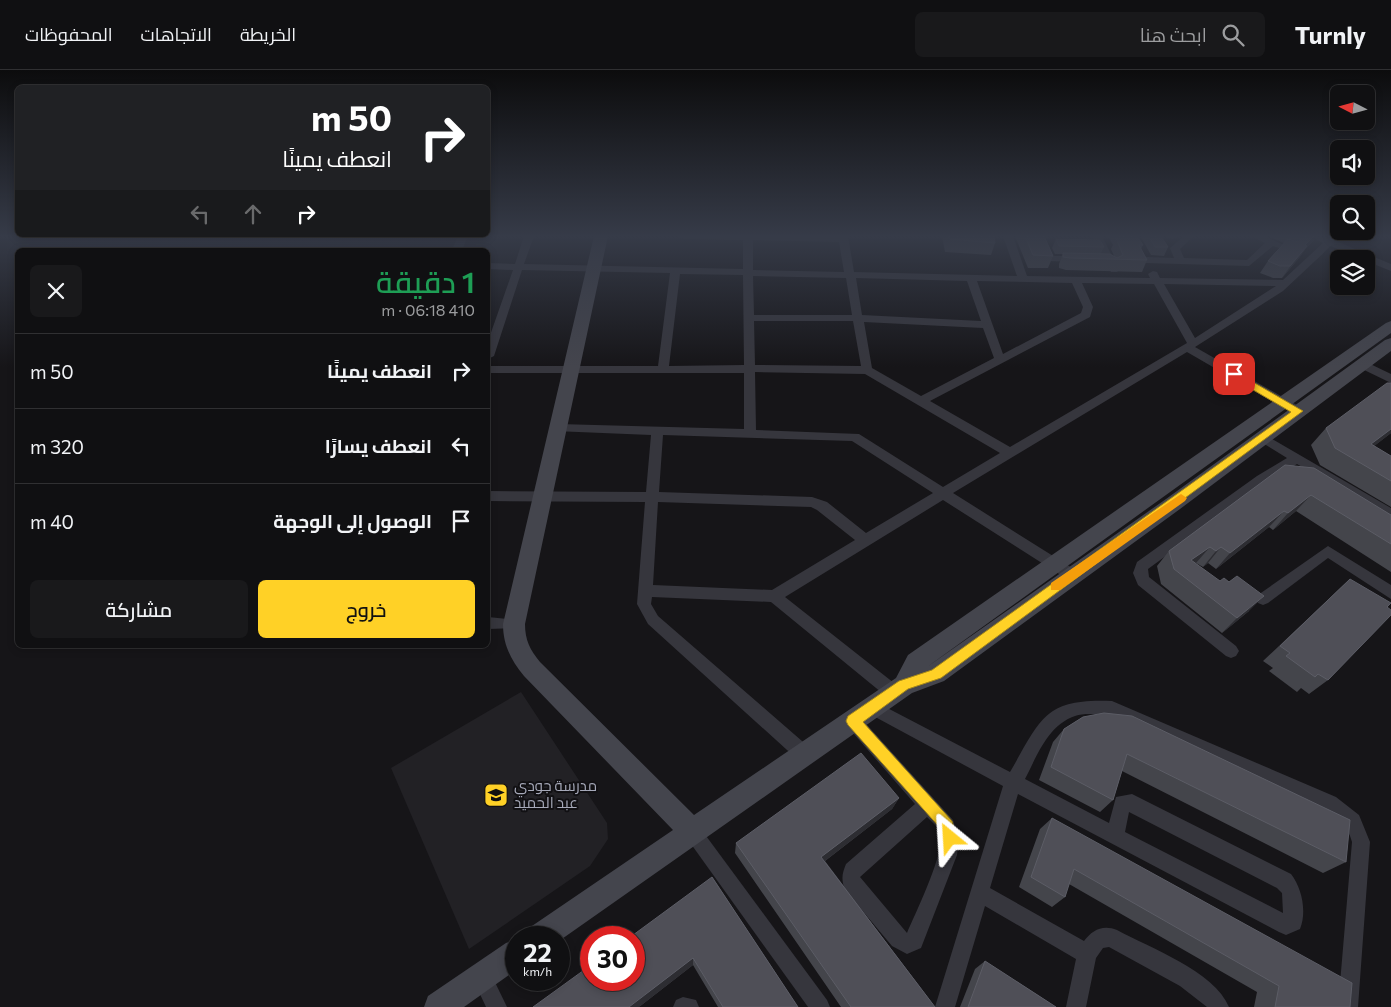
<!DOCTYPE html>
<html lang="ar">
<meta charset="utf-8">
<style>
body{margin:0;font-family:Commissioner,Cairo,sans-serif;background:#19191b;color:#f1f3f6;direction:rtl;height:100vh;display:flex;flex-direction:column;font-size:19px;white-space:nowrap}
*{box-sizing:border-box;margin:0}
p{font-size:16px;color:#9c9d9f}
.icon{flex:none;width:28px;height:28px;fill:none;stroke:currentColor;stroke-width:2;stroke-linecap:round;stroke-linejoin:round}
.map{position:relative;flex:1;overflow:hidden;direction:ltr}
.panel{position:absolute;left:15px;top:178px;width:475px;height:400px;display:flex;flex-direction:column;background:#101012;border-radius:8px;box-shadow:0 2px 8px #0003,0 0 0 1px #303032;direction:rtl}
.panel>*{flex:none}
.banner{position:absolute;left:15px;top:15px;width:475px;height:152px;border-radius:8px;box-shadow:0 2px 8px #0003,0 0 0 1px #303032;direction:rtl;background:#202124;color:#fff;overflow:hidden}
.needle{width:32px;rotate:276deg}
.tools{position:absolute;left:1330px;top:15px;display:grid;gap:10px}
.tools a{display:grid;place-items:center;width:45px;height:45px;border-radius:8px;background:#101012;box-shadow:0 2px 8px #0003,0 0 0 1px #303032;font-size:25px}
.speed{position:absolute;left:505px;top:856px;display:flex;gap:10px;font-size:25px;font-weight:700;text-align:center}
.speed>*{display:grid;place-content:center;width:65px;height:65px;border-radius:50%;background:#101012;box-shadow:0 2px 8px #0003,0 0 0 1px #303032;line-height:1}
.speed small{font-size:12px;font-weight:400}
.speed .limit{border:8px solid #d22;background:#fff;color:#111}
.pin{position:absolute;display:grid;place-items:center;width:42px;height:42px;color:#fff;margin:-21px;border-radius:10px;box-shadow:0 2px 8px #0006}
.me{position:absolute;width:55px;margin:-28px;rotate:333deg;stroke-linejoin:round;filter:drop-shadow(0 0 4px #0008)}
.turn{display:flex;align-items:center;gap:18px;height:105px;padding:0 15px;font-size:22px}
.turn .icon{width:65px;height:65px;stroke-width:2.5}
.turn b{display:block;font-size:35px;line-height:42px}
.lanes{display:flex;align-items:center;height:48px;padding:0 15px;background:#0003;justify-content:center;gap:25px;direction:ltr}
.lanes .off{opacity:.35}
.round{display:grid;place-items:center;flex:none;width:52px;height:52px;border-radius:8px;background:#19191b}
.headline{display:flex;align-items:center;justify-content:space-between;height:85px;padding:0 15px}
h1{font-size:30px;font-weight:600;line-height:38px;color:#1e9e55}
.action{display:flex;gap:10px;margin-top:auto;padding:10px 15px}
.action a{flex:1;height:58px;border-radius:8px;background:#ffd126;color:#111;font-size:20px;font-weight:600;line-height:58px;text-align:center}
.action a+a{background:#19191b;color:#f1f3f6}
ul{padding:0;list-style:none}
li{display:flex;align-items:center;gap:15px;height:75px;padding:0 15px;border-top:1px solid #303032}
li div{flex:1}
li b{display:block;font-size:19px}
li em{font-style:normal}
header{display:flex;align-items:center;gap:30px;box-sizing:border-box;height:70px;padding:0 25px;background:#101012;border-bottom:1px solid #303032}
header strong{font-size:24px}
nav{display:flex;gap:28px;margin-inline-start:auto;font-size:18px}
.search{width:350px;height:45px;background:#19191b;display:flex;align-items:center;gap:12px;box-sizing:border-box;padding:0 18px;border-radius:8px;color:#9c9d9f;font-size:19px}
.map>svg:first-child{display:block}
.built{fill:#222125}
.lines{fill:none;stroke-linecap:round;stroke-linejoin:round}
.street{fill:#36363d;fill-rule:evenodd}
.secondary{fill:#44454d;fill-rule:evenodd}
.wall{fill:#44454b}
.shaded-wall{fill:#2d2d32}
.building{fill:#4f4f57;stroke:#5c5d66}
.route{fill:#ffd126;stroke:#a68819}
.slow{fill:#f59e0b}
.labels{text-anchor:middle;stroke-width:4;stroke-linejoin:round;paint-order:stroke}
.near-poi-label{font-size:15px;fill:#a6a9b9;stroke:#111013;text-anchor:start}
</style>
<header>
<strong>Turnly</strong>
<div class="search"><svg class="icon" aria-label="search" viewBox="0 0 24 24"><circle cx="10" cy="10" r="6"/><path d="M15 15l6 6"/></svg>ابحث هنا</div>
<nav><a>الخريطة</a><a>الاتجاهات</a><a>المحفوظات</a></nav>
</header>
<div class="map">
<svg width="1391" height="937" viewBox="0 0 1391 937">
<rect width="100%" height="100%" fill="#161518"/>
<polygon class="built" points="521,622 607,753 608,769 590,796 469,879 391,698"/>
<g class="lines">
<g class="street">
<polygon points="458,166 468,166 462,180 452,180"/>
<path d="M524 166H534L524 194 743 199V170L683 169 678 166H848L854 202 1017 206 1003 166H1013L1027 206 1150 208 1148 204 1153 201 1157 202 1160 208 1283 210 1323 173 1310 166 1328 168 1331 166H1341L1336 171 1391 194V201L1366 191V189H1361L1331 176 1283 221 1195 277 1302 338 1304 341 1302 344H1294L1187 282 953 423 1077 501 1079 505 1077 509H1067L943 430 785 527 899 617 901 622 899 627 893 629 887 627 771 532 652 527 651 534 658 546 810 678 812 684 810 690 804 692 798 690 648 554 637 534 645 432 488 431V421L646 422 651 365 554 361 552 358 558 354 744 359V303H488V296H658L670 203 522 200 494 286 488 289V271L513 200 488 199V193L515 194ZM753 170 839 172 844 202 753 200ZM680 204 743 205 744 295 669 296ZM753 206 846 208 852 245H754ZM856 208 967 211 981 251 862 245ZM977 211 1072 213 1083 237 1081 243 1003 284ZM1082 213 1154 214 1187 273 1010 377 930 331 1090 247 1093 237ZM1164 214 1276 216 1195 268ZM754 251H853L861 296 755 295ZM864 252 983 258 994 288 921 326 872 298ZM755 302 865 304 1000 383 943 417 859 364 756 360ZM663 365 852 371 933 423 866 463 827 432 812 427 659 422ZM658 432 811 437 817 440 855 470 772 520 653 515Z"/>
<polygon points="1092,166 1102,166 1119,200 1117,202 1111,202"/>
<polygon points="1184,166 1194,166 1180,179 1184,188 1247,190 1265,173 1251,166 1264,166 1284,175 1279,178 1273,176 1249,196 1146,193 1141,190 1146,187 1174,188 1170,178"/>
<polygon points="1050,186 1079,186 1084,189 1079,192 1047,191 1045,189"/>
<polygon points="1362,290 1391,304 1391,313 1358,297 1358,291"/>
<polygon points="1262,363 1391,438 1391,449 1297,394 1267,412 1148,499 1149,507 1236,576 1239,581 1236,586 1231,588 1226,586 1138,515 1133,503 1137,492 1257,406 1287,388 1258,370 1256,367 1258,364"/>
<polygon points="1328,476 1391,515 1391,529 1328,488 1268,533 1263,535 1258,533 1256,529 1258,525"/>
<polygon points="488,547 519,550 521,554 519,558 488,559"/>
<path d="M872 630 1010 702C1041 649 1044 628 1112 631L1336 727 1359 745 1370 772 1358 937H1338L1352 772C1348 754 1332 744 1317 735L1111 645C1100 645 1086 642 1075 646 1048 655 1037 686 1025 709L1109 753 1116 727 1132 724 1291 804C1302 818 1307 842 1300 859L1286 865 1279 862 1018 724 990 818 1084 871C1092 860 1103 854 1117 860 1150 878 1214 901 1229 937H1207L1180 916 1109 877 1103 878 1096 888 1086 937H1066L1076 889 985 836 955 937H935L1003 716 866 642 864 637 866 632ZM1129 742 1277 818 1282 823 1283 843 1125 762Z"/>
<path d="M853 643 859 646 953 750 959 768 957 785 921 878 907 884 892 876 845 820C841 809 842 804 846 794L915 734 847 656 845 651 847 646ZM927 747C931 751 937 756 940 762 947 779 915 844 907 863L860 807Z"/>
<polygon points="692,752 698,755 827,930 830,937 808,937 686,767 683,761 686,755"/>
<polygon points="482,897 489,900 507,937 486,937 472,907 475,900"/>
<polygon points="683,927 696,930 699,937 673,937 676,930"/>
</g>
<g class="secondary">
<path d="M594 166H608L525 554C525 570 530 580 540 592L694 745 896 608 908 585 1386 253 1391 251V263L927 597 1166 429 1385 270 1391 268V281L1180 439 944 611 912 623 559 871V868H525L529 858 673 760 524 606C511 590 503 575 503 554Z"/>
<polygon points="516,869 516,900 464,937 424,937 428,926 506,873"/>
</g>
</g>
<g class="wall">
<polygon points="942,166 994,166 995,173 991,185 945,182"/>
<polygon points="1015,166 1044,166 1053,186 1048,198 1028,198"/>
<polygon points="1108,166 1137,166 1143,175 1141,179 1147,190 1142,202 1066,200 1059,198 1059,194 1063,184 1055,184 1052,178 1056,169 1104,177 1101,183 1114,186 1111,179 1113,175"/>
<polygon points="1141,166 1161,166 1168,177 1164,186 1151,185 1141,167"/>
<polygon points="1164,166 1178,166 1173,169"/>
<polygon points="1268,166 1317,166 1314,170 1306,178 1299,188 1282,208 1273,208 1260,203 1268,191 1284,173"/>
<polygon points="1391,313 1391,363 1374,376 1391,386 1391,437 1320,395 1311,375 1326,358"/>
<polygon points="1285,395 1391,445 1391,502 1296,441 1273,460 1269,457 1216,499 1208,493 1203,497 1196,493 1195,493 1249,541 1222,563 1161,514 1157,496 1169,481"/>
<polygon points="1350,509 1387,537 1328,610 1309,624 1301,618 1297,622 1269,601 1273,598 1263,591"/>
<polygon points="1083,647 1346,792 1323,803 1122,701 1113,730 1100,742 1039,710 1053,672 1064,659"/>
<polygon points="899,728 892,739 825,791 935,937 841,937 735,783 736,773"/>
<polygon points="1052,748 1350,937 1254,937 1257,922 1069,814 1065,827 1052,837 1019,817 1040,759"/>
<polygon points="712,807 798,937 718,937 693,895 639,937"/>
<polygon points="985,891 1056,937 960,937 975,899"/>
</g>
<g class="shaded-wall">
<polygon points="1314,166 1317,166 1314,170 1306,178 1299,188 1282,208 1305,175"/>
<polygon points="1391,359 1391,363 1355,391 1371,374"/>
<polygon points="1311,425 1296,441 1273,460 1288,443"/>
<polygon points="1284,441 1269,457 1216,499 1230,483"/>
<polygon points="1210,477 1196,493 1181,504 1191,490"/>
<polygon points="1221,477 1208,493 1203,497 1216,481"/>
<polygon points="1264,526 1249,541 1222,563 1237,548"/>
<polygon points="899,728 892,739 817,797 821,787"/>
<polygon points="693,888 693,895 639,937 629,937"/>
</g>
<g class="building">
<polygon points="948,166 994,166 995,173 949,169"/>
<polygon points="1025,166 1044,166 1053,186 1033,185"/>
<polygon points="1119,166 1137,166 1143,175 1139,175 1147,190 1070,188 1063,187 1063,183 1110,184 1117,188 1123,185 1116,168 1120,168"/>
<polygon points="1149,166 1161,166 1168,177 1155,177"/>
<polygon points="1303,166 1314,166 1305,175 1307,176 1290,196 1280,196 1268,191 1288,169 1298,172 1304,166"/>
<polygon points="1056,169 1100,170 1104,177 1059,176"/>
<polygon points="1387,313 1391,313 1391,359 1371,374 1391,386 1391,411 1335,378 1326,358"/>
<polygon points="1285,395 1314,398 1391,445 1391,474 1311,425 1288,443 1284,441 1230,483 1221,477 1216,481 1210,477 1191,490 1220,511 1224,508 1229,512 1237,506 1264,526 1237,548 1174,499 1169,481"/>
<polygon points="1350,509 1391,533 1387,537 1391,540 1391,545 1328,610 1318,604 1315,607 1286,586 1290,583 1280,576"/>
<polygon points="1104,643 1132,646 1350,750 1346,792 1127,684 1113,730 1051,697 1064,659 1083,647"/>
<polygon points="861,683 899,728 821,787 935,937 851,937 736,773"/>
<polygon points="1052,748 1352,913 1350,937 1275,937 1279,916 1074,799 1065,827 1031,807"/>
<polygon points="712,807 798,937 723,937 693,888 629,937 533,937 591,895 591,910 634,910 634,868 629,868"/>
<polygon points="985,891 1056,937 968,937"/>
</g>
<linearGradient id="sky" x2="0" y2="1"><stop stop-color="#0c0c0d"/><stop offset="0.56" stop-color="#363b48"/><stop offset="1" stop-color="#363b48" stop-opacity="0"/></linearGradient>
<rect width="1391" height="297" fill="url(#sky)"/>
<polygon class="route" points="1234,301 1303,341 941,608 908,619 863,652 952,751 957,768 955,773 950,775 944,773 941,759 848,655 846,651 848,646 899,611 932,600 1291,342 1231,307 1229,304"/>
<polygon class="slow" points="1181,424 1187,428 1185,431 1060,520 1051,520 1051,513"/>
<defs>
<g id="school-square" transform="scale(1.25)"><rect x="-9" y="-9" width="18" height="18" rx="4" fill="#ffd126" stroke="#111013"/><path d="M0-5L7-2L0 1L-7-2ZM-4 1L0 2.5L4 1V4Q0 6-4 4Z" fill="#111"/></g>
</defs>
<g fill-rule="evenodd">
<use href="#school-square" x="496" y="725"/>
</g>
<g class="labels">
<g class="near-poi-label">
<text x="514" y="721">مدرسة جودي<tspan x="514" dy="17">عبد الحميد</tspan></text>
</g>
</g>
</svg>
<div class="tools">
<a><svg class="needle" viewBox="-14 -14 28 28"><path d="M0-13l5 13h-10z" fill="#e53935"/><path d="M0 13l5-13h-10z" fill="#9c9d9f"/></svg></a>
<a><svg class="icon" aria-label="sound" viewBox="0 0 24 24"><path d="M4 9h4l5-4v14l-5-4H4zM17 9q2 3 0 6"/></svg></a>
<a><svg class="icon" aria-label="search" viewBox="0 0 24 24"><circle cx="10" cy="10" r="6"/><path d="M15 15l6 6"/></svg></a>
<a><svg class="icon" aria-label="layers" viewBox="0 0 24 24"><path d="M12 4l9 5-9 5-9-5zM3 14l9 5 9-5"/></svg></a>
</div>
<div class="speed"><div>22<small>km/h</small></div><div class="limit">30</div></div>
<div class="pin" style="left:1234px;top:304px;background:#d93025"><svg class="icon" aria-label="arrive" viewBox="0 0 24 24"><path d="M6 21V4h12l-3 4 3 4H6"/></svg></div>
<svg class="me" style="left:950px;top:768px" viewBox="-20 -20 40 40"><path d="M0-17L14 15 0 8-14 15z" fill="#ffd126" stroke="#fff" stroke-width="4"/></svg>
<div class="banner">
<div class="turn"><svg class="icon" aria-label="right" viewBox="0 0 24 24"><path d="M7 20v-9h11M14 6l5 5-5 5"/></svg><div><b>50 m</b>انعطف يمينًا</div></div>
<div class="lanes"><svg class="icon off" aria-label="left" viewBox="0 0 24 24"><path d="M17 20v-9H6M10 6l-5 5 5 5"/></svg><svg class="icon off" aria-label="ahead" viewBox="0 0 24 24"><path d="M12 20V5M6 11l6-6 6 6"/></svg><svg class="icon" aria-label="right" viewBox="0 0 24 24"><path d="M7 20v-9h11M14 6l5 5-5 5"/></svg></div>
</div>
<section class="panel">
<div class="headline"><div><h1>1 دقيقة</h1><p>410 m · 06:18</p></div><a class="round"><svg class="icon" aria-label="close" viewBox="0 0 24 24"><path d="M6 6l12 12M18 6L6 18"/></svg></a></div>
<ul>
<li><svg class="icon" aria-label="right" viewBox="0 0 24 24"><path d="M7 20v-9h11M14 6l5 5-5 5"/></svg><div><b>انعطف يمينًا</b></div><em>50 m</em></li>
<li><svg class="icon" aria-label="left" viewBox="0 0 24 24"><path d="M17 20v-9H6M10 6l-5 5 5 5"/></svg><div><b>انعطف يسارًا</b></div><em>320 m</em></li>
<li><svg class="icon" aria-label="arrive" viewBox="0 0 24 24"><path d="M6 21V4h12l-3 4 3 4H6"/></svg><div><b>الوصول إلى الوجهة</b></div><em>40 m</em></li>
</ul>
<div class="action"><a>خروج</a><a>مشاركة</a></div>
</section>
</div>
